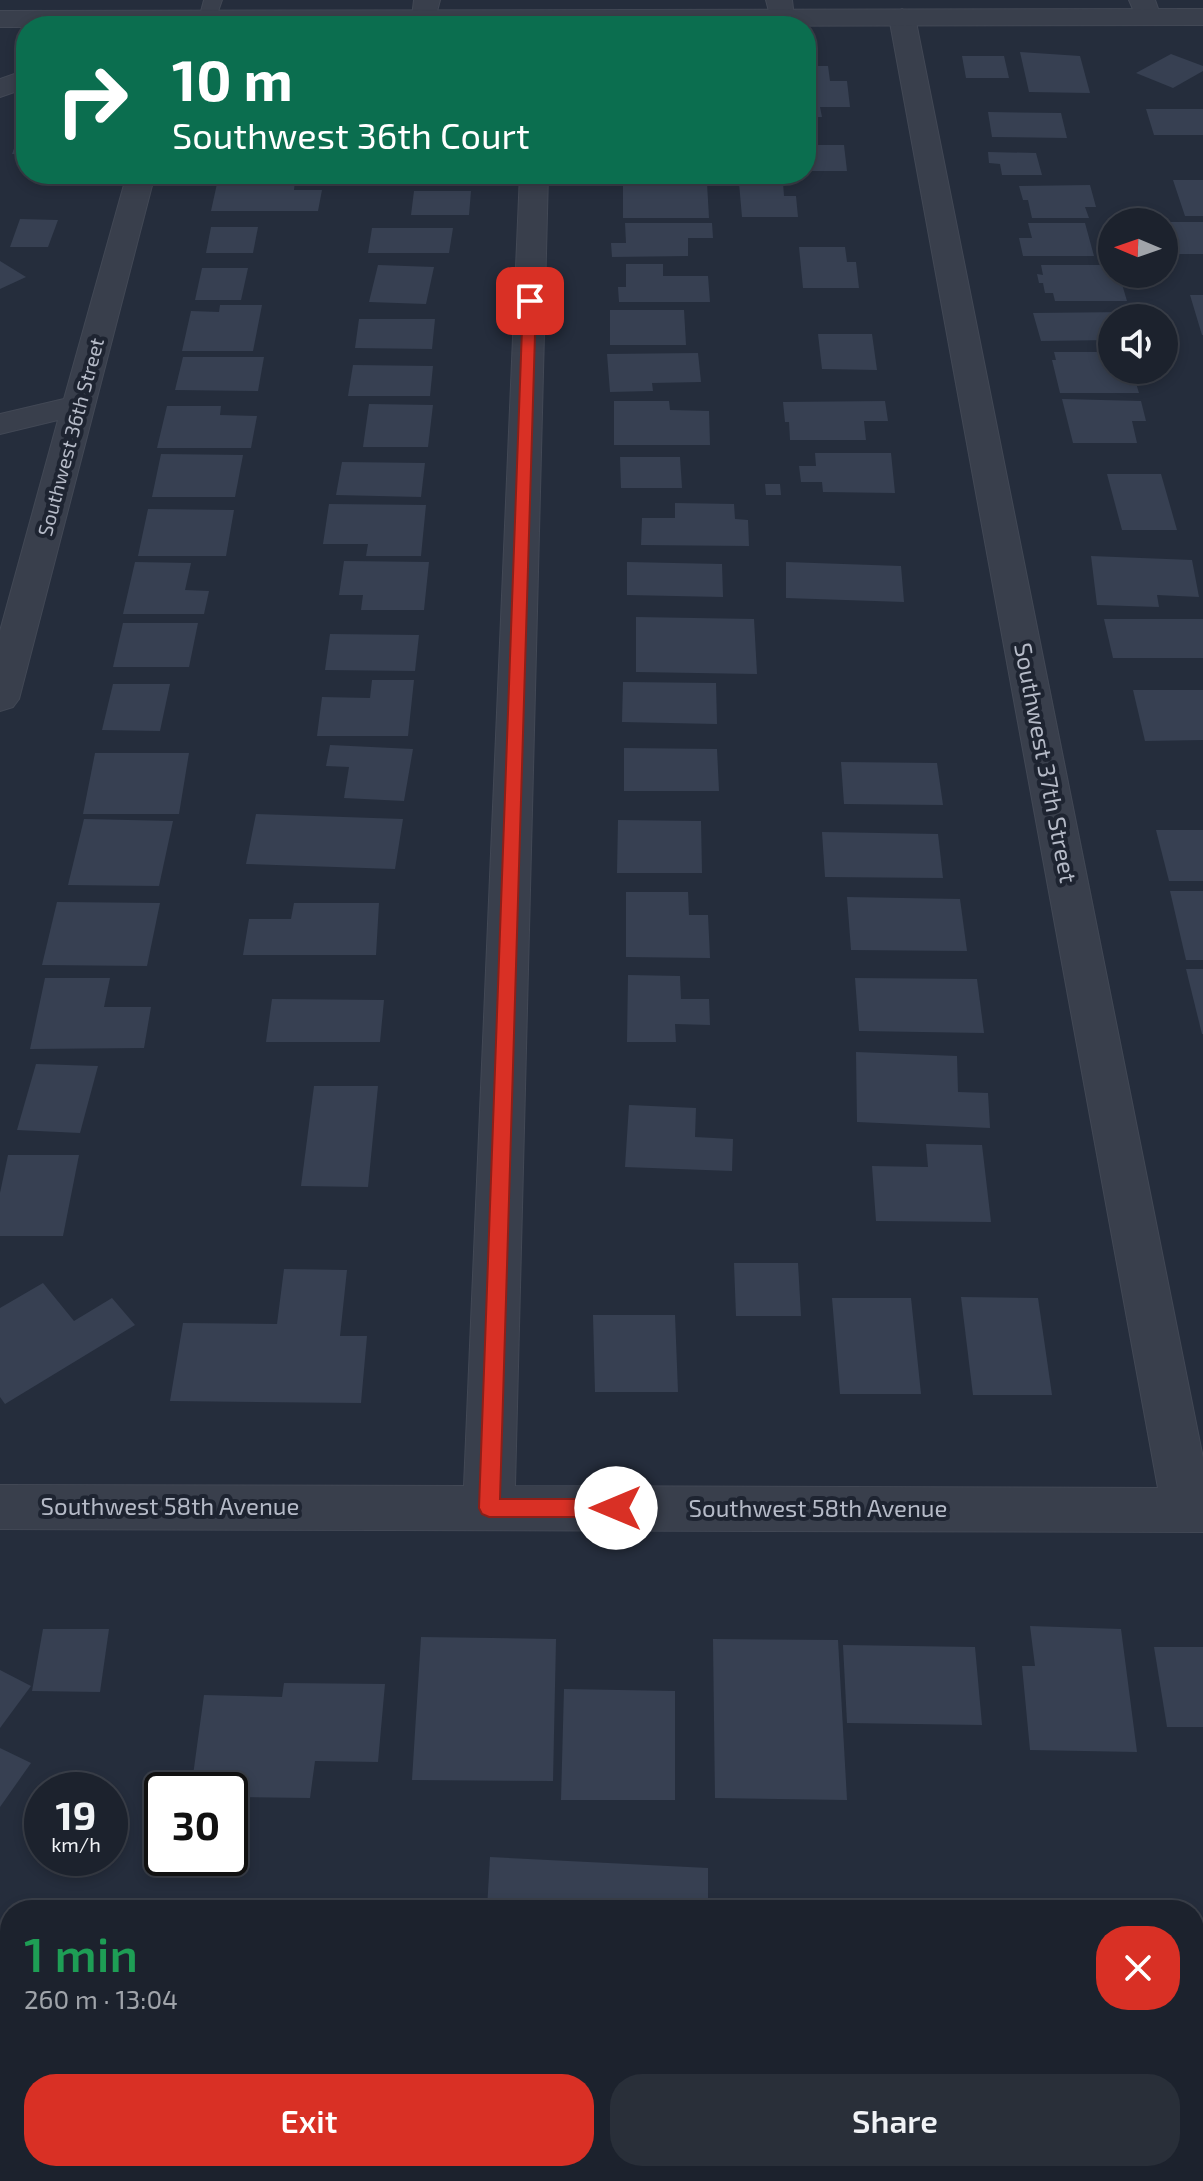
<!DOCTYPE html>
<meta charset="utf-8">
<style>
body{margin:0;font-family:"Exo 2",sans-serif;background:#292f39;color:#f1f3f6;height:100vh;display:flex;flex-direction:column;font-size:30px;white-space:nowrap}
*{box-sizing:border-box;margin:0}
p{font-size:26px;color:#a0a4aa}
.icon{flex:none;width:44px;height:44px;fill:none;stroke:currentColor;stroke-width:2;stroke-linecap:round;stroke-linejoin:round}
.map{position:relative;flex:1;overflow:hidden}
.drawer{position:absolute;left:0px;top:1900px;width:1204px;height:282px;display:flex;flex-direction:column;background:#1c222d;border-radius:32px 32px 0 0;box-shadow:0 4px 12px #0003,0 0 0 2px #3a3f49}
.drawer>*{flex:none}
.guide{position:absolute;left:16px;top:16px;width:800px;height:168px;border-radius:32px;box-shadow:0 4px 12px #0003,0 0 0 2px #3a3f49;background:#0b6e4f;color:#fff;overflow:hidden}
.needle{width:52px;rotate:272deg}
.fabs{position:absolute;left:1098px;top:208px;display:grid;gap:16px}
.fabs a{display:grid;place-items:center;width:80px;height:80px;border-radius:50%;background:#1c222d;box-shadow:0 4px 12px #0003,0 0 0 2px #3a3f49;font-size:40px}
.speed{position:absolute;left:24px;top:1772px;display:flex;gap:16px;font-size:40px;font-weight:700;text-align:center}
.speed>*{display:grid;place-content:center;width:104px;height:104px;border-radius:50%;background:#1c222d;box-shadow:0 4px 12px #0003,0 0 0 2px #3a3f49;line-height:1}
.speed small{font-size:20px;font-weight:400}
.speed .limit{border:4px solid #111;border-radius:12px;background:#fff;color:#111}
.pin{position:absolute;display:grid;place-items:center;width:68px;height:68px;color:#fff;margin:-34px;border-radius:16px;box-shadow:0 4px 12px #0006}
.me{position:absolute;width:88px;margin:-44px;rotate:270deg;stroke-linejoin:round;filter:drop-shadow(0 0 6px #0008)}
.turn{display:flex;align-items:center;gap:28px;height:168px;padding:0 24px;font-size:36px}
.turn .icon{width:104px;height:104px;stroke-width:2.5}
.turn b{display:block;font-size:56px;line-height:68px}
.round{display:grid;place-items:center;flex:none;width:84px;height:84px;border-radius:32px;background:#292f39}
.overview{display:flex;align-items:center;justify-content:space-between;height:136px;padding:0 24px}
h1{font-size:48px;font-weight:600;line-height:60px;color:#1e9e55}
.primary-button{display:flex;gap:16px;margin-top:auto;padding:16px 24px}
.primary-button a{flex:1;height:92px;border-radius:32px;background:#d93025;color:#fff;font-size:32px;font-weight:600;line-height:92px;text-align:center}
.primary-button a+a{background:#292f39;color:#f1f3f6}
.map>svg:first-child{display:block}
.building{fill:#374052}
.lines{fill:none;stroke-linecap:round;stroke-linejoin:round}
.service-casing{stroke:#424855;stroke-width:2}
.minor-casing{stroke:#424855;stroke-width:2}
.tertiary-casing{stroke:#424855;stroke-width:2}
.service{fill:#393f4c;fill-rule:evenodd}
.minor{fill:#393f4c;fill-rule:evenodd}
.tertiary{fill:#393f4c;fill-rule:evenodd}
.route{fill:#d93025;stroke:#8d1f18;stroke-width:2}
.labels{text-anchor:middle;stroke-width:8;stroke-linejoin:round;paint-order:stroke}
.far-street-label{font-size:20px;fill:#b5bac7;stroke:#1e2431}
.street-label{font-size:24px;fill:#b5bac7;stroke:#1e2431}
</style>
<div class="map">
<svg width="1203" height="2181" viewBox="0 0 1203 2181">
<rect width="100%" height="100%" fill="#252d3c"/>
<g class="building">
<polygon points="1020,52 1080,56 1090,93 1029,92"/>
<polygon points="1171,54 1203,66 1203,71 1173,88 1136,73"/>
<polygon points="962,56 1004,56 1009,78 966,78"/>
<polygon points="806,66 828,66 830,81 847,81 850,107 820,107 822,117 806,117"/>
<polygon points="1146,109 1203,109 1203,135 1154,135"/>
<polygon points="988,112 1061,113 1067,138 992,137"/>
<polygon points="20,132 26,132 26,154 12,154"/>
<polygon points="806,145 844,145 847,171 806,171"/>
<polygon points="988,152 1036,153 1042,175 1002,175 1000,164 989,163"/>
<polygon points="229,174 273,174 272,181 295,181 294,190 322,190 318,211 211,211 218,179 228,179"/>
<polygon points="399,174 456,174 455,182 398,181"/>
<polygon points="1173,180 1203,180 1203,216 1185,216"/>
<polygon points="623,183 707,183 709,218 623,218"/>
<polygon points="739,183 783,183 784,196 796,196 798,217 742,217"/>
<polygon points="1090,185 1096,207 1085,207 1089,218 1032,218 1028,200 1023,200 1019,186"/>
<polygon points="414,191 471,191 469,215 411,215"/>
<polygon points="20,219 58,220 48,247 10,247"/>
<polygon points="1164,222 1203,222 1203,254 1173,254"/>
<polygon points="625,223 712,223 713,238 688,238 688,256 612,257 611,243 626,243"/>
<polygon points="1028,223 1085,223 1094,256 1023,256 1019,238 1032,238"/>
<polygon points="211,227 258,227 253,253 206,253"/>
<polygon points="372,228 453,228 449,253 368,253"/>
<polygon points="799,247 845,247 847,262 856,262 859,288 803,288"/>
<polygon points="0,261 26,277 0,289"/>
<polygon points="626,264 663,264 663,276 708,276 710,302 619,302 618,287 626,287"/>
<polygon points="378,265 434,267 426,304 369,302"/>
<polygon points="1041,265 1112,265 1112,274 1119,274 1127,301 1055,301 1053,293 1045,293 1043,283 1039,283 1037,274 1043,275"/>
<polygon points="202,268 248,268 241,300 195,300"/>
<polygon points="1190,295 1203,295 1203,335 1202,335"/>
<polygon points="220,305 262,305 253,351 182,351 191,311 219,312"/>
<polygon points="610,310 684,310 686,345 610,345"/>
<polygon points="1127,312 1129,318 1112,318 1112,340 1041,341 1033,313"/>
<polygon points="359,319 435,319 432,349 355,348"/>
<polygon points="818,334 872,334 877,370 822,369"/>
<polygon points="1054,352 1112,352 1112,370 1132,370 1139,393 1060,393 1052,360 1056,360"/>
<polygon points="698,353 701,382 652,383 653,391 610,392 607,354"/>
<polygon points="183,357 264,357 258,391 175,390"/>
<polygon points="353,365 433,366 430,396 348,396"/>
<polygon points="1062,399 1141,401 1146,421 1132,421 1137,443 1073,443"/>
<polygon points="614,401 669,401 670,410 709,411 710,445 614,445"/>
<polygon points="885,401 888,421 864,421 866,440 790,440 789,422 785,422 783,402"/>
<polygon points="369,404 433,405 428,447 363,447"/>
<polygon points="167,406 221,406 220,415 257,416 251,448 157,448"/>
<polygon points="815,453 891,453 895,493 823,492 822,482 801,482 799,466 816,466"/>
<polygon points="161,454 243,455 235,497 152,497"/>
<polygon points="620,457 680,457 682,488 621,488"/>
<polygon points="342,462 425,463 421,497 336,495"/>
<polygon points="1107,474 1161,474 1177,530 1122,530"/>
<polygon points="765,484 780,484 781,495 766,495"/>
<polygon points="675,503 734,504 735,519 748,520 749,546 641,545 642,518 675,518"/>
<polygon points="329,504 426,505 421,556 366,556 368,544 323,544"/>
<polygon points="148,509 234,510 226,556 138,556"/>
<polygon points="1091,556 1192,560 1199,597 1157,595 1159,607 1097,605"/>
<polygon points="344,561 429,562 424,610 361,610 363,595 339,595"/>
<polygon points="135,562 191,563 185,590 209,591 204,614 123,614"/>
<polygon points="627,562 722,564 723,597 627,595"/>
<polygon points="786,562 901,566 904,602 786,598"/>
<polygon points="636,617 754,619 757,674 636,672"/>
<polygon points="1104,619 1203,619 1203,658 1113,658"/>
<polygon points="123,623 198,623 189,667 113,667"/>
<polygon points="330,634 419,635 415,671 325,670"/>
<polygon points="372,680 414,680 408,736 317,736 322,697 370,698"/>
<polygon points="623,682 716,683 717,724 622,722"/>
<polygon points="113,684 170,684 160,731 102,730"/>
<polygon points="1133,690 1203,690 1203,740 1145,741"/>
<polygon points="330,745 413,749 404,801 344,798 349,767 326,766"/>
<polygon points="624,748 717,749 719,791 624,791"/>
<polygon points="95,753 189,753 179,814 83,814"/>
<polygon points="841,762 937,763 943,805 844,804"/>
<polygon points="256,814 403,819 395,869 246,864"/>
<polygon points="84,819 173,821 159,886 68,885"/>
<polygon points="618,820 701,821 702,873 617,873"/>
<polygon points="1156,830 1203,830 1203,881 1169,881"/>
<polygon points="822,832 938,834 943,878 825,877"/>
<polygon points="1170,891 1203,891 1203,960 1186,960"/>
<polygon points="626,892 688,892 689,915 708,915 710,958 626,957"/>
<polygon points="847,897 960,899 967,951 851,950"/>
<polygon points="57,902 160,903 147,966 42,965"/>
<polygon points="294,903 379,903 376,955 243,955 249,919 291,919"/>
<polygon points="1186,969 1203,969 1203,1034 1202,1034"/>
<polygon points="628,975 680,976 681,999 709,999 710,1025 675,1024 676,1042 627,1042"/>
<polygon points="45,978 110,978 104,1007 151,1007 144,1048 30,1049"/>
<polygon points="855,978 977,979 984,1033 859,1031"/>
<polygon points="272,999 384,1000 380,1042 266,1042"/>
<polygon points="856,1052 957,1056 958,1092 988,1093 990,1128 857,1122"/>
<polygon points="36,1064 98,1066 80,1133 17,1130"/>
<polygon points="314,1086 378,1086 368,1187 301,1186"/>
<polygon points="629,1105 696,1108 695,1137 733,1139 732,1171 625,1167"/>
<polygon points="926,1144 982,1145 991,1222 876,1221 872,1166 928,1167"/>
<polygon points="8,1155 79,1155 63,1236 0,1236 0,1193"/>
<polygon points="734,1263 798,1263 801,1316 736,1316"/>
<polygon points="284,1269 347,1270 340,1336 367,1336 361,1403 170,1401 183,1323 277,1324"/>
<polygon points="43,1283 74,1321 112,1298 135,1325 5,1404 0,1397 0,1308"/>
<polygon points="961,1297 1038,1298 1052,1395 973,1395"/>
<polygon points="832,1298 911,1298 921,1394 840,1394"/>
<polygon points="593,1315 675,1315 678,1392 595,1392"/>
<polygon points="1030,1626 1121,1629 1137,1752 1030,1750 1022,1666 1035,1666"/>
<polygon points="43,1629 109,1629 100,1692 32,1691"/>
<polygon points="421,1637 556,1639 553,1781 412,1780"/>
<polygon points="713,1639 838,1640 847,1800 715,1798"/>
<polygon points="843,1645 975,1647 982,1725 847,1723"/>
<polygon points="1154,1647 1203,1647 1203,1727 1167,1727"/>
<polygon points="0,1670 31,1686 0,1728"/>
<polygon points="284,1683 385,1684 378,1762 315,1761 310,1798 230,1797 230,1790 191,1790 204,1695 282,1697"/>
<polygon points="564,1689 675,1691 675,1800 561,1800"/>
<polygon points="0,1748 31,1763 0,1807"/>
<polygon points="490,1857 708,1868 708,1910 487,1909"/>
<polygon points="0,1923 10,1932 10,2036 0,2047"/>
<polygon points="1194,1995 1203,1995 1203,2178 1138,2178 1138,2172 1194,2172"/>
<rect x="78" y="2172" width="84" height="6"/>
<polygon points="311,2172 415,2172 414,2181 310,2181"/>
<polygon points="586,2172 787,2172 787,2181 585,2181"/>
<polygon points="885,2172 1036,2172 1037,2181 886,2181"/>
</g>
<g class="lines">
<g class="service-casing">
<polygon id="service" points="204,0 222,0 214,23 208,24 199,19"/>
</g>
<g class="minor-casing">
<g id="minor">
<polygon points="414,0 440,0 434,23 416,23 412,17"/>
<polygon points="766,0 792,0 794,17 790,23 772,23"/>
<polygon points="1129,0 1155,0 1161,17 1157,23 1139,23"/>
<polygon points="902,9 915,17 1203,1458 1203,1532 0,1529 0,1485 464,1486 520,174 548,174 515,1486 1158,1488 889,17"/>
<polygon points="26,70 26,88 0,97 0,79"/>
<polygon points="127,174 155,174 19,699 13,707 0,711 0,631 58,420 0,434 0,414 64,399"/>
</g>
</g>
<g class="tertiary-casing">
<polygon id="tertiary" points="1203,9 1203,25 0,27 0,11"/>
</g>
<use href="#service" class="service"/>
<use href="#minor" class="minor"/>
<use href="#tertiary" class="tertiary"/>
</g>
<polygon class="route" points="530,297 536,301 500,1499 616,1499 624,1502 627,1508 624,1514 616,1517 489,1517 482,1514 479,1508 523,301"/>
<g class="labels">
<g class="far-street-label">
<text transform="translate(71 437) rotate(-75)" y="7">Southwest 36th Street</text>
</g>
<g class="street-label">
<text transform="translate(1045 763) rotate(79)" y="8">Southwest 37th Street</text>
<text x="170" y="1515">Southwest 58th Avenue</text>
<text x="818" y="1517">Southwest 58th Avenue</text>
</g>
</g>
</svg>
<div class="fabs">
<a><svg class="needle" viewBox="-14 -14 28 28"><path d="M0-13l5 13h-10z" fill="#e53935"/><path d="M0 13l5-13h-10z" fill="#a0a4aa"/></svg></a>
<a><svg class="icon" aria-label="sound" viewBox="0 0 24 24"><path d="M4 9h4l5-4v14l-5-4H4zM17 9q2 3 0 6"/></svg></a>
</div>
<div class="speed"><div>19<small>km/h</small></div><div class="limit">30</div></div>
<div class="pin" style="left:530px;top:301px;background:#d93025"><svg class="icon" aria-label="arrive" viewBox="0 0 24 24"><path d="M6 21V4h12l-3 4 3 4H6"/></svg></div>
<svg class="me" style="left:616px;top:1508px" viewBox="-20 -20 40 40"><circle r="19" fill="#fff"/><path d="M0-13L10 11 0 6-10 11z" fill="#d93025"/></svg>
<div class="guide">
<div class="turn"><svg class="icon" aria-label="right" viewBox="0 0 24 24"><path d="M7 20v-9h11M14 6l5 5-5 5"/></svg><div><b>10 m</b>Southwest 36th Court</div></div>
</div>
<section class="drawer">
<div class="overview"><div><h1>1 min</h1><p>260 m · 13:04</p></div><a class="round" style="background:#d93025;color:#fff"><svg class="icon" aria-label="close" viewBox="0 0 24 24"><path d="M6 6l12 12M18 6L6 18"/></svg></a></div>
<div class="primary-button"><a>Exit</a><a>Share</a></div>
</section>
</div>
